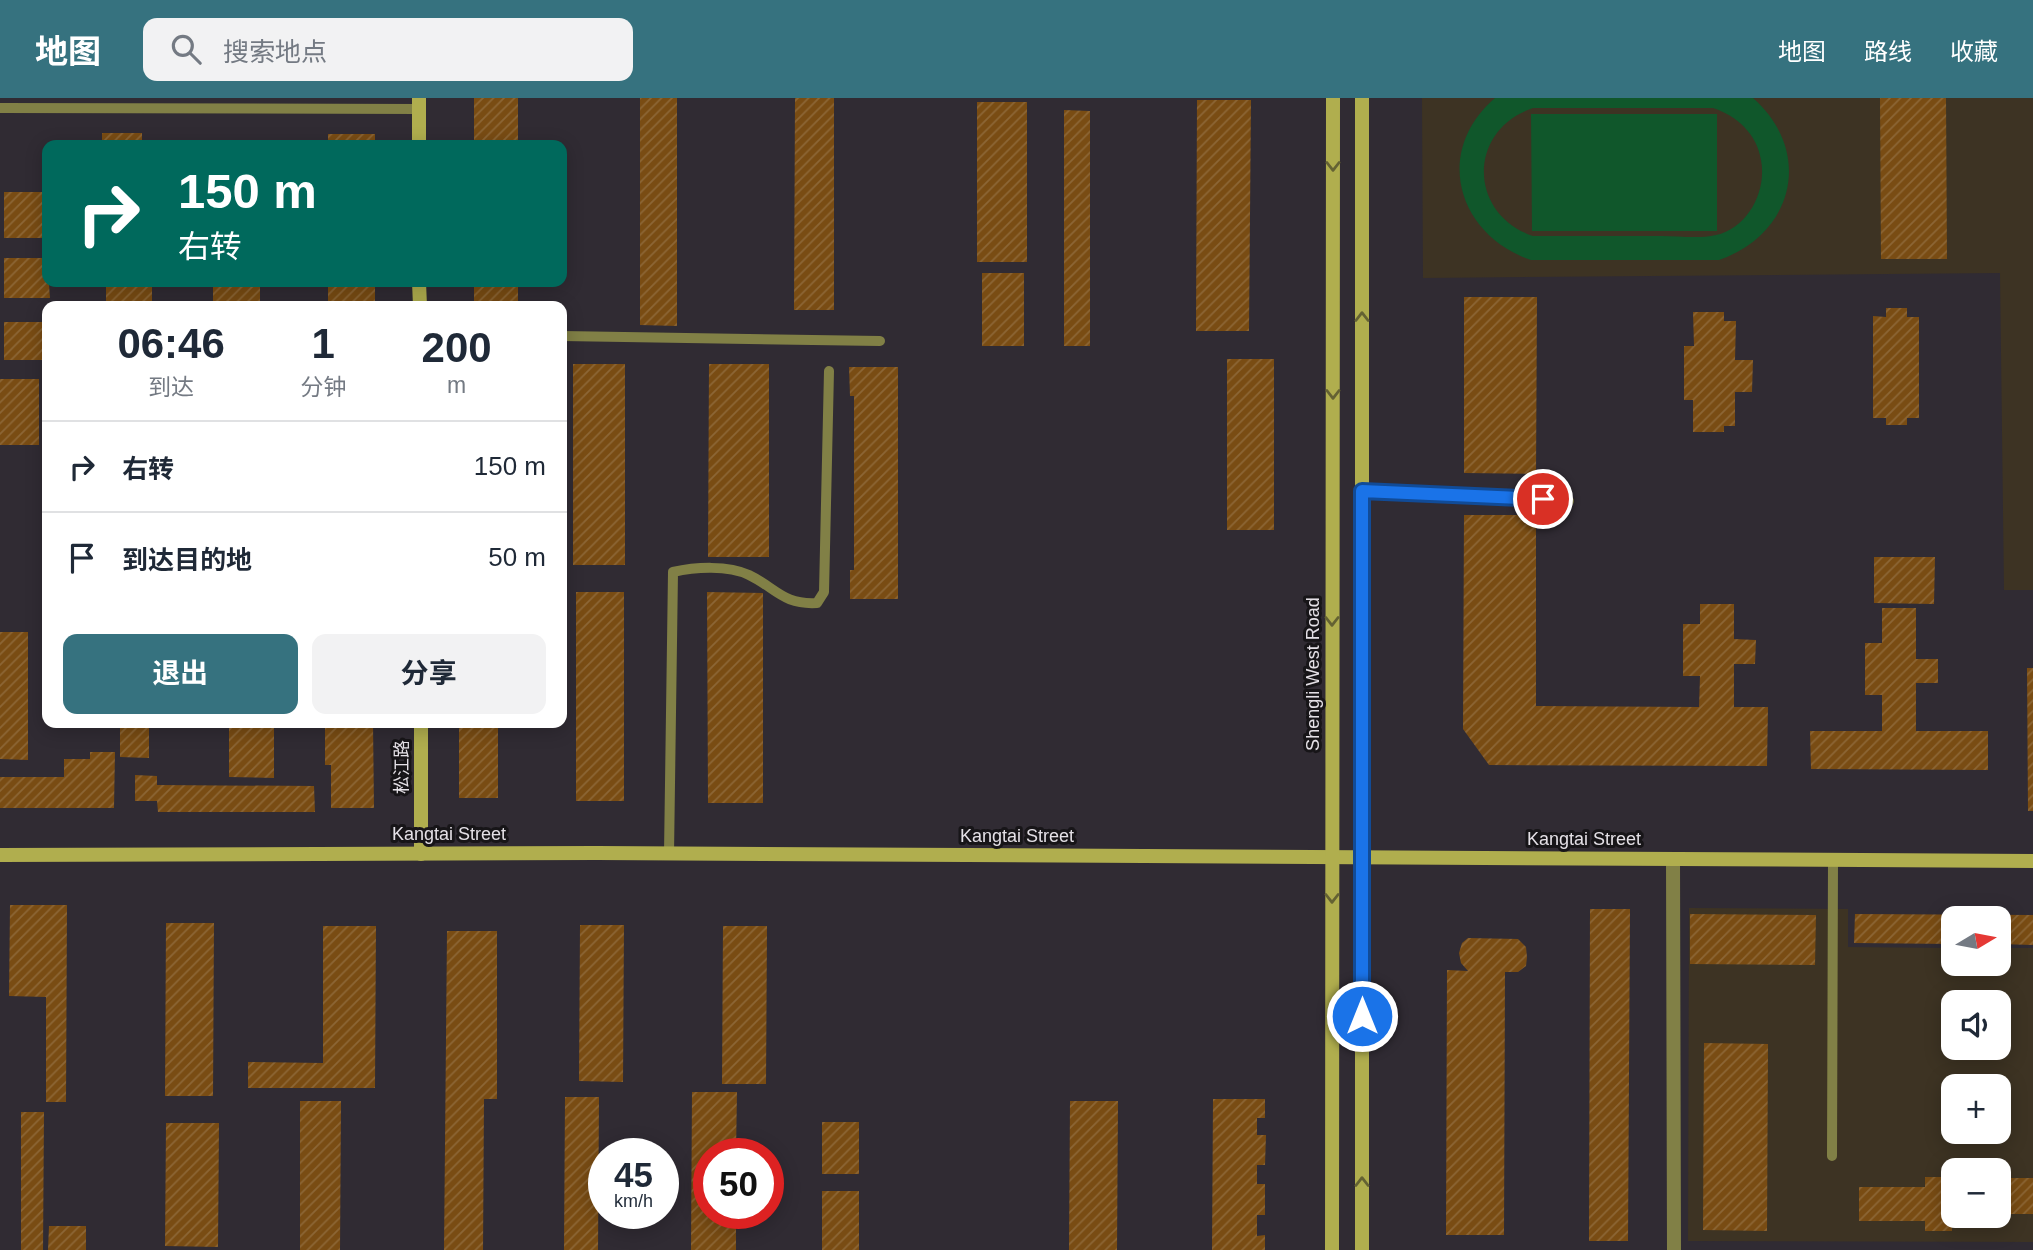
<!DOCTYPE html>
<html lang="zh">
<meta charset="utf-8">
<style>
body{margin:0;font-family:Helvetica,"Noto Sans SC",sans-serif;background:#f2f2f3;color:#1f2937;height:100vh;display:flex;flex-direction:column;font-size:26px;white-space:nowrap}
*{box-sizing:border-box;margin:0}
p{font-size:23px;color:#747a83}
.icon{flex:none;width:38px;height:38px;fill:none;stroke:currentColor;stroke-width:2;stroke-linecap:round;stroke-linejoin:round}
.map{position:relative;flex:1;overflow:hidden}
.panel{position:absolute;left:42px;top:203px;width:525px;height:427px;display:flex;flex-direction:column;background:#fff;border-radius:14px;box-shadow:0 4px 18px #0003}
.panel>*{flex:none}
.banner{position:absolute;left:42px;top:42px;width:525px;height:147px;border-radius:14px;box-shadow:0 4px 18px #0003;background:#00695c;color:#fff;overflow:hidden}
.needle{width:46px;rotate:80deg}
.controls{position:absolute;left:1941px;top:808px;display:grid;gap:14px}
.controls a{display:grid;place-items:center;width:70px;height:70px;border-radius:14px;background:#fff;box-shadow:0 4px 18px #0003;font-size:35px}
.speed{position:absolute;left:588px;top:1040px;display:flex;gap:14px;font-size:35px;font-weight:700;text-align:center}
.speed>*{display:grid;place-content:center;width:91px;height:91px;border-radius:50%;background:#fff;box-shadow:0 4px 18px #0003;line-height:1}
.speed small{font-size:18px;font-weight:400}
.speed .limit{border:10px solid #d22;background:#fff;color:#111}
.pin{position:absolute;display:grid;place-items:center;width:60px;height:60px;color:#fff;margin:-30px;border:4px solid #fff;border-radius:50%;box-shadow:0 2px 7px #0007}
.me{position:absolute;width:77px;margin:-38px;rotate:0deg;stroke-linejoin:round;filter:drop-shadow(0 0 5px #0008)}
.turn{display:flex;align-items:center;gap:24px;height:147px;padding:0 21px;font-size:32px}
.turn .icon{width:91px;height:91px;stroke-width:2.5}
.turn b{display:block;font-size:49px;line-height:60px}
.eta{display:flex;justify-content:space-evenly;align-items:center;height:119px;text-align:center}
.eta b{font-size:42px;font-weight:700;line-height:49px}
.cta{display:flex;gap:14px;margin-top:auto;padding:14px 21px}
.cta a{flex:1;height:80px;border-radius:14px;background:#36727f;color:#fff;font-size:28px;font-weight:700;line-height:80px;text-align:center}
.cta a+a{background:#f2f2f3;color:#1f2937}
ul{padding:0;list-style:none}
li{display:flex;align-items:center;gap:21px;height:91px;padding:0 21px;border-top:2px solid #e0e1e3}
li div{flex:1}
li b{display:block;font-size:26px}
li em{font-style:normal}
header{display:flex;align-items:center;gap:42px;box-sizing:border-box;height:98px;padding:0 35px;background:#36727f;color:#fff}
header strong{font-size:33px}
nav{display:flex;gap:38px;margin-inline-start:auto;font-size:24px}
.search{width:490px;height:63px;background:#f2f2f3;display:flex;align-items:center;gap:18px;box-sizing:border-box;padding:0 24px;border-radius:14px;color:#747a83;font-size:26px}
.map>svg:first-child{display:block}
.education{fill:#3d3323;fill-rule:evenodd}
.park{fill:#10572b;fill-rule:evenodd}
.building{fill:url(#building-hatch)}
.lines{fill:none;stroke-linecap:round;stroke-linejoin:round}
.lane{stroke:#818046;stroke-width:10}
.street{stroke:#818046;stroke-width:14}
.secondary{stroke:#b0ae4e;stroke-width:14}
.oneway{stroke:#646233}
.route-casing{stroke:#114b97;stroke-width:18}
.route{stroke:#1a73e8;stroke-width:12}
.labels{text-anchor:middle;stroke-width:6;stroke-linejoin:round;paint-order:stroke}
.street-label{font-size:18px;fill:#e4e0e6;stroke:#171518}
</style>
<header>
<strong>地图</strong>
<div class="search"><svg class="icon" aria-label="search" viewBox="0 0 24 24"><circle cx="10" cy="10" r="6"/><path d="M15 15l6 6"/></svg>搜索地点</div>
<nav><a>地图</a><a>路线</a><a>收藏</a></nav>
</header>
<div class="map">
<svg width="2033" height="1152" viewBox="0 0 2033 1152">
<defs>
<pattern id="building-hatch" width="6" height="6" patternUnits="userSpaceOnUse" patternTransform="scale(1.75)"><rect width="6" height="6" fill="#794c13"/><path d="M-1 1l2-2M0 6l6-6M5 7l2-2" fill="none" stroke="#8c6635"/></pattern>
</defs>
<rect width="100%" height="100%" fill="#302b33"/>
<g class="education">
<polygon points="1422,0 2033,0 2033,492 2004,492 2000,175 1423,180"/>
<path d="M1689 810 1848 811V849L1953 850V866H1998L1999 850H2033V1144L1688 1143ZM1953 905H1998V950H1953ZM1953 989H1998V1034H1953ZM1953 1073H1998V1118H1953Z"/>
</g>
<g class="park">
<path d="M1495 0H1753C1814 54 1794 136 1719 162H1531C1457 137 1433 53 1495 0ZM1533 10H1713C1737 18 1757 36 1761 62 1767 93 1748 130 1716 137 1699 141 1679 138 1662 138 1619 138 1576 138 1533 138 1468 116 1467 32 1533 10Z"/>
<polygon points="1531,16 1717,16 1717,133 1532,133"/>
</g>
<g class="building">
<rect x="474" y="0" width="44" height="47"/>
<polygon points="640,0 677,0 677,228 640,227"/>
<polygon points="795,0 834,0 834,212 794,212"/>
<polygon points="1880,0 1946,0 1947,161 1881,161"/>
<polygon points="1197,2 1251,2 1249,233 1196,233"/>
<rect x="977" y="4" width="50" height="160"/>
<polygon points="1064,12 1090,13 1090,248 1064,248"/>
<rect x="102" y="35" width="40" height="12"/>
<rect x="328" y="36" width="47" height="11"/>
<rect x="4" y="94" width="43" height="46"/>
<polygon points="4,160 47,160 50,200 4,200"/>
<rect x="982" y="175" width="42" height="73"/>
<rect x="213" y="184" width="47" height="24"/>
<rect x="328" y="184" width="47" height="24"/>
<rect x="474" y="184" width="44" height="24"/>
<rect x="106" y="186" width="46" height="22"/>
<polygon points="1464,199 1537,199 1536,376 1464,375"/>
<polygon points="1886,210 1907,210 1907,219 1919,219 1919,320 1907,320 1907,327 1886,327 1886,320 1873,320 1873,218 1886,219"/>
<polygon points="1693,214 1724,214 1724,223 1736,223 1735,262 1753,262 1752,294 1735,294 1735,328 1724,328 1724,334 1693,334 1693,302 1684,302 1684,248 1694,248"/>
<rect x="4" y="224" width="43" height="38"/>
<rect x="1227" y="261" width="47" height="171"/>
<rect x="573" y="266" width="52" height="201"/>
<polygon points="709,266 769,266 769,459 708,459"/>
<polygon points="849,269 898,269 898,501 850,501 850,472 854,472 854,298 850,298"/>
<rect x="0" y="281" width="39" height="66"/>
<polygon points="1464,417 1536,417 1536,608 1699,609 1700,578 1683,578 1683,526 1700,526 1700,506 1734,506 1734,541 1756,542 1755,566 1734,566 1734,609 1768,609 1767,668 1489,667 1463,631"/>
<polygon points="1874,459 1935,459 1934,506 1874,505"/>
<rect x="576" y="494" width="48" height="209"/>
<polygon points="707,494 763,495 763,705 708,705"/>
<polygon points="1882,510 1916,510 1916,561 1938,561 1938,585 1916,585 1916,633 1988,633 1988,672 1811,671 1810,633 1882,633 1882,597 1865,597 1865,545 1882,545"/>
<polygon points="0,534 28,534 28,662 0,661"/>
<polygon points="2027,570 2033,570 2033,713 2028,713"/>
<polygon points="120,625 149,625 149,660 120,659"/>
<polygon points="229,625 274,625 274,680 229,679"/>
<polygon points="325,625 373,625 374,710 331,710 331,667 325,667"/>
<rect x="459" y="625" width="39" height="75"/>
<polygon points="90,654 115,654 114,710 0,710 0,679 64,679 64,661 90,661"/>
<polygon points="135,677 157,678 157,687 314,688 315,714 158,714 157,703 135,703"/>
<polygon points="10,807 67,807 66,1004 46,1004 46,899 9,898"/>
<polygon points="1590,811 1630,811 1628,1143 1589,1143"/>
<polygon points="1690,816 1816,817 1815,867 1690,866"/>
<polygon points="1855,816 2033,817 2033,847 1998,846 1998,821 1953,821 1953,846 1854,845"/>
<polygon points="166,825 214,825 213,998 165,998"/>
<polygon points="580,827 624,827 623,984 579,983"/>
<polygon points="323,828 376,828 375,990 248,990 248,964 323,965"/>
<polygon points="723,828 767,828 766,986 722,986"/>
<polygon points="447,833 497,833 497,1001 484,1001 483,1152 444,1152"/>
<polygon points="1468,840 1518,841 1526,849 1527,859 1526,868 1518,874 1505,874 1504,1137 1446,1137 1447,872 1468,873 1461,865 1459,855 1462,845"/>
<polygon points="1704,945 1768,946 1767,1133 1703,1132"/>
<polygon points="692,994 737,994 736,1055 709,1055 709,1115 736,1115 736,1152 691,1152"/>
<polygon points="565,999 599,999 598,1152 564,1152"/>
<polygon points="1213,1001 1265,1001 1265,1020 1257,1020 1257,1037 1266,1037 1265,1067 1257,1067 1257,1086 1265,1086 1265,1117 1257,1117 1257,1138 1265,1137 1265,1152 1212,1152"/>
<polygon points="300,1003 341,1003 340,1152 300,1152"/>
<polygon points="1070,1003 1118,1003 1117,1152 1069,1152"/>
<polygon points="21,1014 44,1014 43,1152 21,1152"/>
<rect x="822" y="1024" width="37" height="52"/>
<polygon points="166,1025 219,1025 218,1149 165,1148"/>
<polygon points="1925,1079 1953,1079 1952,1133 1925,1133 1925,1123 1859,1123 1859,1089 1925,1089"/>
<rect x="1998" y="1080" width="35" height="36"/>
<rect x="822" y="1093" width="37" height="59"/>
<polygon points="49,1128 86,1128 86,1152 48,1152"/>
</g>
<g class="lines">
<g class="lane">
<polyline points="0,10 419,11"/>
<polyline points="562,238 880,243"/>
<polyline points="1362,392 1569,403"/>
<path d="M669 756 673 474C695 469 728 467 749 477 776 490 783 507 817 505L824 494 829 273"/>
<polyline points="1832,1058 1833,762"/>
</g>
<polyline class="street" points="1673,761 1674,1152"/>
<g class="secondary">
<polyline points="419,0 419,47"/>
<polyline points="419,184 420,208"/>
<polyline points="421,625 421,756"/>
<polyline points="0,757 597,755 2033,763"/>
<polyline points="1332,1152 1333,0"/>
<polyline points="1362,1152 1362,0"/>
</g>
</g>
<defs><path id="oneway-chevron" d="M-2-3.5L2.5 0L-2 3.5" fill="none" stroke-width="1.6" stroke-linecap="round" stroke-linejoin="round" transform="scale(1.75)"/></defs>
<g class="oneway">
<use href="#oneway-chevron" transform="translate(1333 68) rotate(90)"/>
<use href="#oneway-chevron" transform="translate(1362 219) rotate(-90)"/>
<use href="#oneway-chevron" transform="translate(1333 296) rotate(90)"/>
<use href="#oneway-chevron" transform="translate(1332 523) rotate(90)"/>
<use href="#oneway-chevron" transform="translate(1332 800) rotate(90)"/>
<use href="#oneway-chevron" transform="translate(1362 1084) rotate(-90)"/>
</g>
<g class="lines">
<g class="route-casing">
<polyline id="route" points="1362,918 1362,393 1543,401"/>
</g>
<use href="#route" class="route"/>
</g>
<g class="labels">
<g class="street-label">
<text transform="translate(1313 576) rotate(-90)" y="6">Shengli West Road</text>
<text transform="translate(402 669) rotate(-90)" y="6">松江路</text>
<text x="449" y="742">Kangtai Street</text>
<text x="1017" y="744">Kangtai Street</text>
<text x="1584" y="747">Kangtai Street</text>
</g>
</g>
</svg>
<div class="controls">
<a><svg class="needle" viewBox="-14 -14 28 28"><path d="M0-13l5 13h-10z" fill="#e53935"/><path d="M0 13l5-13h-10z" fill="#747a83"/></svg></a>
<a><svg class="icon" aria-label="sound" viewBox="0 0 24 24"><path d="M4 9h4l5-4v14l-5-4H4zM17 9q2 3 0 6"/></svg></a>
<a>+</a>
<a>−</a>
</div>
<div class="speed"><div>45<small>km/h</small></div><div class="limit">50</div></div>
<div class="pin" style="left:1543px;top:401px;background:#d93025"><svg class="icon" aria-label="arrive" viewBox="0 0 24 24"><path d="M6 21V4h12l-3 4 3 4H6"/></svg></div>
<svg class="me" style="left:1362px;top:918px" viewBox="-20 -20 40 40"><circle r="17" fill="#1a73e8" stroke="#fff" stroke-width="3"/><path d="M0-11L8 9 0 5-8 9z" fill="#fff"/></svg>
<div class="banner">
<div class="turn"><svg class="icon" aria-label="right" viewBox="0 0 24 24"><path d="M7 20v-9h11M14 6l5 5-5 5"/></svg><div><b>150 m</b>右转</div></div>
</div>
<section class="panel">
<div class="eta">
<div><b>06:46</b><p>到达</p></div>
<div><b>1</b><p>分钟</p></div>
<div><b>200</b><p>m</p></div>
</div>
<ul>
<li><svg class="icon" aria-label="right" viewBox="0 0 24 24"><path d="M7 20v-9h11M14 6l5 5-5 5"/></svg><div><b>右转</b></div><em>150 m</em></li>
<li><svg class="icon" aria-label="arrive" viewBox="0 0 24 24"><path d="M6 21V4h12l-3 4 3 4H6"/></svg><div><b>到达目的地</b></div><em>50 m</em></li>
</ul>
<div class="cta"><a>退出</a><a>分享</a></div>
</section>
</div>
